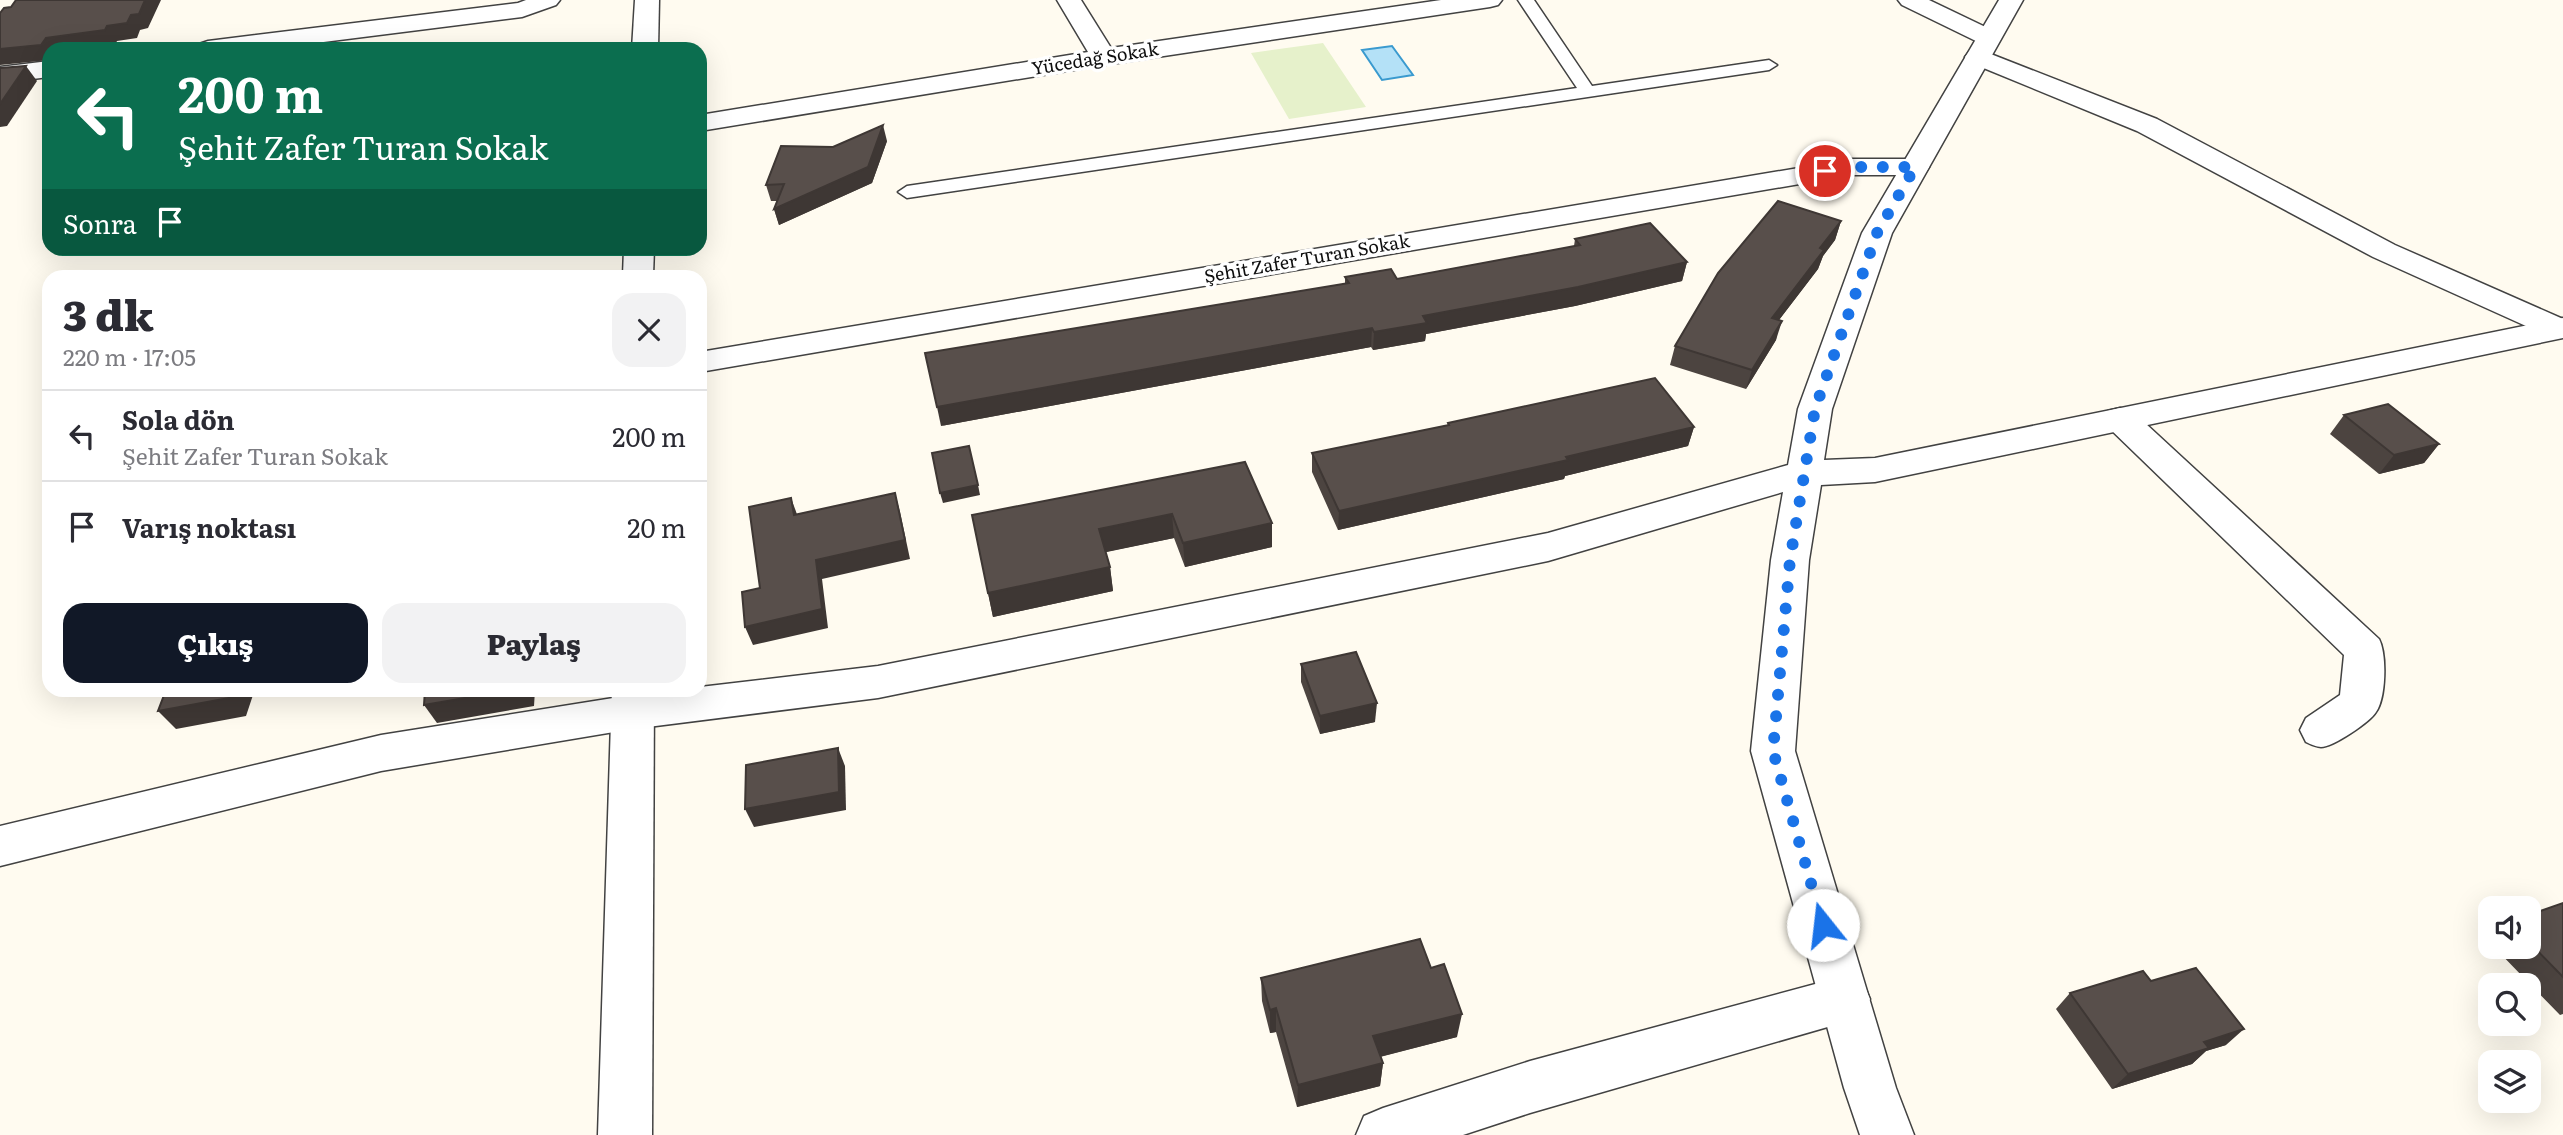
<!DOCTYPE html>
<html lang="tr">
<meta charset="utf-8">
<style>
body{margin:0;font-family:Literata,serif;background:#f2f2f3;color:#2b2b33;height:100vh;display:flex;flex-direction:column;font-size:26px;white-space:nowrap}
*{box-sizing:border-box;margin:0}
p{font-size:23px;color:#7c7c81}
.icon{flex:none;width:38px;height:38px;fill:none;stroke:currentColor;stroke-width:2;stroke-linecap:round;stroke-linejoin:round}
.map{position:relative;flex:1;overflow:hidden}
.drawer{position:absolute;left:42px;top:270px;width:665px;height:427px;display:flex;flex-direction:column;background:#fff;border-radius:21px;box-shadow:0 7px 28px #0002}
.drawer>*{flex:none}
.top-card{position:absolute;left:42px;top:42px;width:665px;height:214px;border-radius:21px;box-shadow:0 7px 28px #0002;background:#0b6e4f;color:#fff;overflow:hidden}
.fabs{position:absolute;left:2478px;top:896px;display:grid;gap:14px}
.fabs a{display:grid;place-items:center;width:63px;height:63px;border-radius:14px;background:#fff;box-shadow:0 7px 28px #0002;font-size:35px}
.pin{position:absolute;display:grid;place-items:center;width:60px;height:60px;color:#fff;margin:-30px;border:4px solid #fff;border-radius:50%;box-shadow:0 2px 7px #0007}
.me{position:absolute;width:77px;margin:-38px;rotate:344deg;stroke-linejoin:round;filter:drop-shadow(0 0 5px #0008)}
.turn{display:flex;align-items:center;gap:24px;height:147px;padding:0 21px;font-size:32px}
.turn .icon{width:91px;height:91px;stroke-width:2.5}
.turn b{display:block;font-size:49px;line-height:60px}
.then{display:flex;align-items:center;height:66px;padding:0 21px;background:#0003;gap:14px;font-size:26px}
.round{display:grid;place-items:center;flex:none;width:74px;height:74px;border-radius:21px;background:#f2f2f3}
.overview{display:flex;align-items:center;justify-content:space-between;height:119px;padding:0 21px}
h1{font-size:42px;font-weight:800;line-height:52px}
.cta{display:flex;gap:14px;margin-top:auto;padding:14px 21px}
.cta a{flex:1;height:80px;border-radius:21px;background:#111827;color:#fff;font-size:28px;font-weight:800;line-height:80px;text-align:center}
.cta a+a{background:#f2f2f3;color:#2b2b33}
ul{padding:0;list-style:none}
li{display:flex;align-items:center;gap:21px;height:91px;padding:0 21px;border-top:2px solid #e1e1e2}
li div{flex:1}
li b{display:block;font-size:26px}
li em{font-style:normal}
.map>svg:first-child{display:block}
.pitch{fill:#e6f1cb}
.water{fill:#b4e1f7;stroke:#3a9acf;stroke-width:2}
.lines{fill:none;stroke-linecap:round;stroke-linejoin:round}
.service-casing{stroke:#424242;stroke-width:3}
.minor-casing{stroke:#424242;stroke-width:3}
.tertiary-casing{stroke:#424242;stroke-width:3}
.service{fill:#fff;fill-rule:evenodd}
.minor{fill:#fff;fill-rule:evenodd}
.tertiary{fill:#fff;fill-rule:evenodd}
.wall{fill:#4c4440}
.shaded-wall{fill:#3e3734}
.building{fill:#584f4b;stroke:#3e3734;stroke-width:2}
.route{stroke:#1a73e8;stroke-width:12;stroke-dasharray:0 21.6}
.labels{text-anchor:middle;stroke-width:7;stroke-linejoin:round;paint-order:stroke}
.far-street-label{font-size:18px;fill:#0f0f0f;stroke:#fff}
</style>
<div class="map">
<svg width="2563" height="1135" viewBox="0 0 2563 1135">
<rect width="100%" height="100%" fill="#fffbf0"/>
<polygon class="pitch" points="1323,43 1366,107 1289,119 1251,53"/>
<polygon class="water" points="1392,46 1413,75 1382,80 1362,50"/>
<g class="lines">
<g class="service-casing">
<polygon id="service" points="1518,0 1534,0 1592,86 1769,60 1777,65 1769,70 907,198 898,192 907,186 1577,88"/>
</g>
<g class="minor-casing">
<g id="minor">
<polygon points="526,0 560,0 556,5 522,17 268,49 195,49 199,44 208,41 518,3"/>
<polygon points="635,0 659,0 658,49 632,49"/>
<polygon points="1057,0 1081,0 1111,48 1441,0 1502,0 1498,5 1490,7 1104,65 700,131 700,115 1088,52"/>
<polygon points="1898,0 1929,0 1998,33 2001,38 1998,43 1989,45 1980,43 1902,5"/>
<polygon points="1978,49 2157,119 2395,245 2563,319 2563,336 2546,335 2373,257 2137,131 1969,62 1965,57 1969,52"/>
<polygon points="49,61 49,77 0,83 0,67"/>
<polygon points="1852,159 1915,159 1925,161 1929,167 1925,173 1915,175 1852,175 700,372 700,352"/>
<polygon points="624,248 654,248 653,276 623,276"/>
<path d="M2120 408 2132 411 2379 639C2387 654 2386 698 2376 712 2370 722 2333 747 2321 747 2317 747 2310 744 2306 742L2300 730 2306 718 2340 695 2344 655 2108 427 2103 419 2108 411Z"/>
<polygon points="612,690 654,690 652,1135 598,1135"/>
<polygon points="1845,976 1863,983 1870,999 1863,1015 1845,1022 1530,1113 1463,1135 1356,1135 1364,1116 1383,1108 1530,1061"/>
</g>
</g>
<g class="tertiary-casing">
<polygon id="tertiary" points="1999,0 2023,0 1892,233 1832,409 1824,460 1875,458 2563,318 2563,338 1875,482 1821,485 1809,560 1795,751 1896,1088 1914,1135 1860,1135 1844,1088 1751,751 1771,560 1783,492 1548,561 878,698 632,729 381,771 0,866 0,826 381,735 632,695 700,690 700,687 878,666 1548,533 1788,465 1798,409 1862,233"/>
</g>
<use href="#service" class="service"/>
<use href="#minor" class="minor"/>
<use href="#tertiary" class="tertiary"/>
</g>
<g class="wall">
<polygon points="887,141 872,183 779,225 774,209 778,201 771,201 766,185 833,147"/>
<polygon points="1841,221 1835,240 1823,256 1818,269 1779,320 1776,340 1746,389 1670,365 1675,346"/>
<polygon points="1575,239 1687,262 1682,281 1575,306 1426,334 1425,341 1373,350 1371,347 941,426 1345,284 1345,277 1397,279 1574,246"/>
<polygon points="2344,415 2439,444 2424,463 2379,474 2330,434"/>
<polygon points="1448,423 1694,427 1688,446 1565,476 1564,479 1338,530 1312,472 1312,453 1447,426"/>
<polygon points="1245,462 1272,523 1272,547 1185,567 1174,538 1105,552 1110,567 1113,591 993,617 988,593"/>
<polygon points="1301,664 1375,722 1320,734 1301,682"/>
<polygon points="2563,903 2563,1014 2560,1015 2494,947 2529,947 2529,915"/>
<polygon points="2490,935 2490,943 2486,938"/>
<polygon points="1261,978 1457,1037 1380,1057 1383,1063 1380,1086 1297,1107 1276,1032 1270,1033 1262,1001"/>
<polygon points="2151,981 2226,1045 2206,1051 2192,1064 2112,1089 2056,1009 2070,993"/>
</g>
<g class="shaded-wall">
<polygon points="145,0 161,0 148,28 140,30 137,38 117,41 115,45 84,49 49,49 49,60 0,65 0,49 46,38 107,26 131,15"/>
<polygon points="26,66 37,81 7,126 0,127 0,104"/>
<polygon points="883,125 887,141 872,183 779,225 774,209"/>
<polygon points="1841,221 1835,240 1823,256 1818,269 1766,337 1772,318 1820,248"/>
<polygon points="1687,262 1682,281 1575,306 1426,334 1425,341 1373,350 1374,332 1423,316"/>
<polygon points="1782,321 1776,340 1746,389 1752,370"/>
<polygon points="1372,328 1371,347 941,426 937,407"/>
<polygon points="1694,427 1688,446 1565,476 1564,479 1338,530 1339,511"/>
<polygon points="2439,444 2424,463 2379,474 2394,455"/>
<polygon points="978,485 980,495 943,503 940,493"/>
<polygon points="895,493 900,512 910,559 822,579 828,628 753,645 745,627 816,560"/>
<polygon points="791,498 798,517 794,515"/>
<polygon points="1172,514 1174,538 1102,553 1099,529"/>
<polygon points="1272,523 1272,547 1185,567 1183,543"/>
<polygon points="1110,567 1113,591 993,617 988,593"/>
<polygon points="232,690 262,690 261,694 253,695 246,716 176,729 158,711"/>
<polygon points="512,690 535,690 534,706 437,723 424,705"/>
<polygon points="1377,703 1375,722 1320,734 1320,716"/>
<polygon points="838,748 845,766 846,810 754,827 745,809"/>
<polygon points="1276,1008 1276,1032 1270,1033 1270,1010"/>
<polygon points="1462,1014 1457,1037 1371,1059 1373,1036"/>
<polygon points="2244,1029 2226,1045 2206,1051 2192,1064 2112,1089 2128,1074 2204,1042"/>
<polygon points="1383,1063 1380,1086 1297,1107 1298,1085"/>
</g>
<g class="building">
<polygon points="16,0 145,0 139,14 131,15 127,23 107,26 105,30 46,38 41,45 0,49 0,13 4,8 11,7"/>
<polygon points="26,66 0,104 0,68"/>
<polygon points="883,125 868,167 774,209 784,184 766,185 781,146 833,147"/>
<polygon points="1778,201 1841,221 1820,248 1824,250 1772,318 1782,321 1752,370 1675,346 1718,273"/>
<polygon points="1650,223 1687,262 1578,287 1423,316 1427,323 1374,332 1372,328 937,407 925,353 1349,283 1345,277 1391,269 1397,279 1580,245 1575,239"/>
<polygon points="1655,378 1694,427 1566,457 1568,460 1339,511 1312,453 1449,425 1448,423"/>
<polygon points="2388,404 2439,444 2394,455 2344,415"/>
<polygon points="969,446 978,485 940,493 932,453"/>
<polygon points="1245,462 1272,523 1183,543 1172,514 1099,529 1110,567 988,593 972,515"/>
<polygon points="895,493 905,540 816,560 822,609 745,627 742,592 760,588 749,507 791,498 794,515"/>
<polygon points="1356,652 1377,703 1320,716 1301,664"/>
<polygon points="166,690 232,690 229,698 158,711"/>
<polygon points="425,690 512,690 424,705"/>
<polygon points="838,748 839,792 745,809 746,765"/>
<polygon points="2563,903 2563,977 2529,942 2529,915"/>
<polygon points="1420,939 1431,968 1444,964 1462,1014 1373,1036 1383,1063 1298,1085 1276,1008 1270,1010 1261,978"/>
<polygon points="2196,968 2244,1029 2204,1042 2209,1048 2128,1074 2070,993 2143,971 2151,981"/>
</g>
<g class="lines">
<polyline class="route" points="1823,925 1773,751 1790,560 1815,409 1877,233 1915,167 1852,167 1825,171"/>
</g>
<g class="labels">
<g class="far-street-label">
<text transform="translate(1095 59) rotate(-9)" y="6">Yücedağ Sokak</text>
<text transform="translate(1307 259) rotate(-10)" y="6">Şehit Zafer Turan Sokak</text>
</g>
</g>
</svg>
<div class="fabs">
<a><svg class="icon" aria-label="sound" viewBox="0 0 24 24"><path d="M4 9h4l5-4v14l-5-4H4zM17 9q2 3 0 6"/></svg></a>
<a><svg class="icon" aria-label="search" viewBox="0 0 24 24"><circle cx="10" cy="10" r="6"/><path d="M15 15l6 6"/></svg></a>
<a><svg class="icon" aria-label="layers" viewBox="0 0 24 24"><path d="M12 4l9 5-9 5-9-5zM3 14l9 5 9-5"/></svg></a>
</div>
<div class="pin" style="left:1825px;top:171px;background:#d93025"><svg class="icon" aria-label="arrive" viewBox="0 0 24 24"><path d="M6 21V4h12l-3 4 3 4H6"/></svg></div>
<svg class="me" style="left:1823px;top:925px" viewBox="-20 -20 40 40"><circle r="19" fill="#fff"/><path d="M0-13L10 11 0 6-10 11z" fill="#1a73e8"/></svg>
<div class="top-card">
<div class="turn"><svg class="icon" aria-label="left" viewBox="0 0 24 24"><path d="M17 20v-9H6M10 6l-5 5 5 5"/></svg><div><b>200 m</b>Şehit Zafer Turan Sokak</div></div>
<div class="then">Sonra<svg class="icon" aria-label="arrive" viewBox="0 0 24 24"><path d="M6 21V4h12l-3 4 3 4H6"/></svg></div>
</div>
<section class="drawer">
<div class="overview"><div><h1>3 dk</h1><p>220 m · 17:05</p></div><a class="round"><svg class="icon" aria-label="close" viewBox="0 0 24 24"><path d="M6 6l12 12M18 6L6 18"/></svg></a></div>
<ul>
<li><svg class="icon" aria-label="left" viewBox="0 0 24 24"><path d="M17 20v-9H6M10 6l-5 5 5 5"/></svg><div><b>Sola dön</b><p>Şehit Zafer Turan Sokak</p></div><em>200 m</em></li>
<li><svg class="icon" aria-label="arrive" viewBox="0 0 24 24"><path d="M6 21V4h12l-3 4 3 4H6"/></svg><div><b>Varış noktası</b></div><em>20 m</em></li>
</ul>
<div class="cta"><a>Çıkış</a><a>Paylaş</a></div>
</section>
</div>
